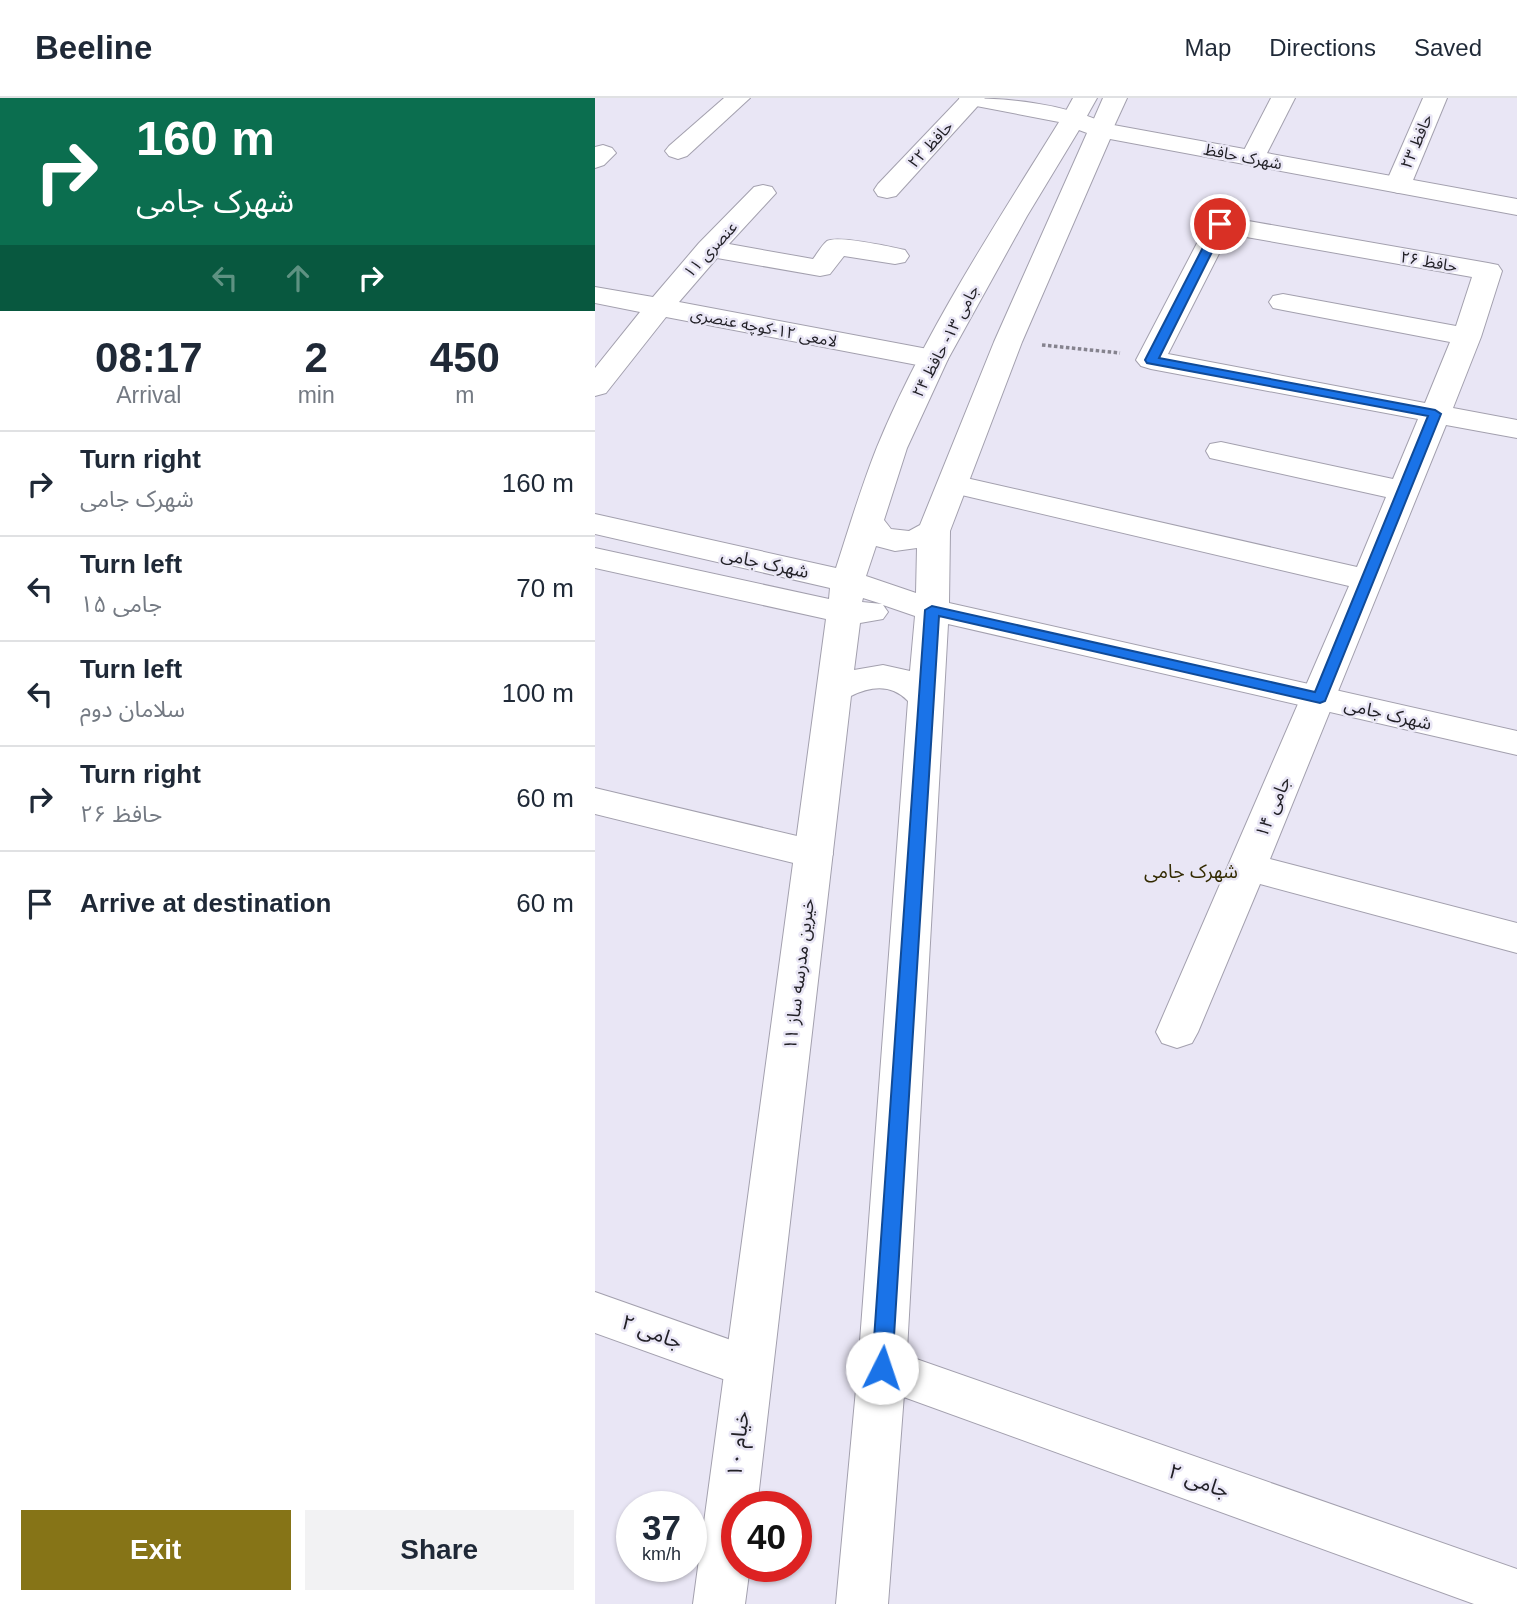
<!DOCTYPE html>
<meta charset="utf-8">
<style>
body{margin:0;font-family:Arial,"Noto Sans Arabic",sans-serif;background:#f2f2f3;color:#1f2937;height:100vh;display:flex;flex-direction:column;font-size:26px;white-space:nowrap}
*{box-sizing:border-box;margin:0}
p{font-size:23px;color:#747a83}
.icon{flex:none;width:38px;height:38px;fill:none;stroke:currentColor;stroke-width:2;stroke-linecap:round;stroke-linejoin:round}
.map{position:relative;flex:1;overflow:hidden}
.drawer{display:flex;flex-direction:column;background:#fff;width:595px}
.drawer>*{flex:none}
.top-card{background:#0b6e4f;color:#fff;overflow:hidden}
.speed{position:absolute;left:21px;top:1393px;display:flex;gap:14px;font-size:35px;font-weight:700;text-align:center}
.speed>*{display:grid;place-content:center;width:91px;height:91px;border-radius:50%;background:#fff;box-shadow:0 2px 5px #0004;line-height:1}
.speed small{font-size:18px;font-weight:400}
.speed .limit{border:10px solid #d22;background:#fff;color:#111}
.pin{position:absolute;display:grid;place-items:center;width:60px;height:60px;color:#fff;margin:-30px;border:4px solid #fff;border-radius:50%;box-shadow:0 2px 7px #0007}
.me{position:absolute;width:77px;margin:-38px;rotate:4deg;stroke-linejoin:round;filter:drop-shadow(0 0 5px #0008)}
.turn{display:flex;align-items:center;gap:24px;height:147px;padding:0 21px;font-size:32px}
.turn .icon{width:91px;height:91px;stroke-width:2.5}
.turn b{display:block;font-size:49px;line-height:60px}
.lanes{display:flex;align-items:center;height:66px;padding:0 21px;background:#0003;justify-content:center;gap:35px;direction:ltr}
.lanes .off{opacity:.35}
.eta{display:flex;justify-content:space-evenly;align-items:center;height:119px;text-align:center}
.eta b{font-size:42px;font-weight:800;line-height:49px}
.cta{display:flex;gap:14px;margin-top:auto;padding:14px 21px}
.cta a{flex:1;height:80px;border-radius:0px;background:#867417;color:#fff;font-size:28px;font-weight:800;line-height:80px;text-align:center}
.cta a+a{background:#f2f2f3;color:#1f2937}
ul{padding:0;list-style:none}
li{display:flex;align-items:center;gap:21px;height:105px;padding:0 21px;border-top:2px solid #e0e1e3}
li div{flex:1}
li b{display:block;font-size:26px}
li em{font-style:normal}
header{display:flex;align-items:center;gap:42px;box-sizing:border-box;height:98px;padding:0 35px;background:#fff;border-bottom:2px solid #e0e1e3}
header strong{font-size:33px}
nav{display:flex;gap:38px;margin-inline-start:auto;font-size:24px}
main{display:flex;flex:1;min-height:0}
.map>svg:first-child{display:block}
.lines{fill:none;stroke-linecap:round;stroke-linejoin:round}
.street-casing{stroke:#a3a0ae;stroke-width:2}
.secondary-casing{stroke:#a3a0ae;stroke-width:2}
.path{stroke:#85838e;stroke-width:3.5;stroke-dasharray:3.5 2.5;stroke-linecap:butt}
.street{fill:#fff;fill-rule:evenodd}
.secondary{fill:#fff;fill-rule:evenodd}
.route{fill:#1a73e8;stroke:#114b97;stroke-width:2}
.labels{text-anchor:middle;stroke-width:5;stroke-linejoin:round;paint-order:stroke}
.far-street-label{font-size:16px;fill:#222127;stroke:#e9e6f5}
.street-label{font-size:18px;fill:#222127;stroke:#e9e6f5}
.neighbourhood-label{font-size:19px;fill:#322a00;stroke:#e9e6f5}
.near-street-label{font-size:21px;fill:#222127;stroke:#e9e6f5}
</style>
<header>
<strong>Beeline</strong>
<nav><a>Map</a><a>Directions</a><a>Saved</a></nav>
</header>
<main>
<section class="drawer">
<div class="top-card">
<div class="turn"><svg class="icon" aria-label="right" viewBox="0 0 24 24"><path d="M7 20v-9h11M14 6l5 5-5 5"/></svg><div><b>160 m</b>شهرک جامی</div></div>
<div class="lanes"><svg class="icon off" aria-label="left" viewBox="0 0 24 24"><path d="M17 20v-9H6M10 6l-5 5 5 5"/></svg><svg class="icon off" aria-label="ahead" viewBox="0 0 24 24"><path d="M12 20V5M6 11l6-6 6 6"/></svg><svg class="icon" aria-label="right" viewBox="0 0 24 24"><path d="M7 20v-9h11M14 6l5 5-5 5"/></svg></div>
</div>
<div class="eta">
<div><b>08:17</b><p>Arrival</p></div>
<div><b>2</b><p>min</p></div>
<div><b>450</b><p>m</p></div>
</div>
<ul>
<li><svg class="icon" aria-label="right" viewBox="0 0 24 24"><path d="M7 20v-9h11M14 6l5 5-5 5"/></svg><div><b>Turn right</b><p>شهرک جامی</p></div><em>160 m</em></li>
<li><svg class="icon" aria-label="left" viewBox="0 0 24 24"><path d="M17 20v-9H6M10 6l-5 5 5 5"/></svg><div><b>Turn left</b><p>۱۵ جامی</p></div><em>70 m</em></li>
<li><svg class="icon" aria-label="left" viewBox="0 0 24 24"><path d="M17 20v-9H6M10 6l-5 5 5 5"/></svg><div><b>Turn left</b><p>سلامان دوم</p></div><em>100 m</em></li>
<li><svg class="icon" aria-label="right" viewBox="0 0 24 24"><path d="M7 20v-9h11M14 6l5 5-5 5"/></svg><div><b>Turn right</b><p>حافظ ۲۶</p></div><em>60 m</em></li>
<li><svg class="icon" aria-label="arrive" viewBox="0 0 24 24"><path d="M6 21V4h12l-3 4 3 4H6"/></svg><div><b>Arrive at destination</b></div><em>60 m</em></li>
</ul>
<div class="cta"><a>Exit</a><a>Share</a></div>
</section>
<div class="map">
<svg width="922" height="1506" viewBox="0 0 922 1506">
<rect width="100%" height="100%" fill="#e9e6f5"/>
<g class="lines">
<g class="street-casing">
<g id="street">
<polygon points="129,0 155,0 92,58 83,61 74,58 70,53 74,48"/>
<polygon points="365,0 390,0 301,98 292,100 283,98 279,92 283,86"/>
<polygon points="478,0 502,0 488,25 479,27 470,25 467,20"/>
<polygon points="508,0 532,0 515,37 506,39 497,37 494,32"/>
<polygon points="676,0 700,0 667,65 658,68 649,65 645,60"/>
<polygon points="828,0 852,0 816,87 812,92 803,95 794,92 790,87"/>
<polygon points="8,47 17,50 21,55 9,67 0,70 0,49"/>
<path d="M168 87 177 89 181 95 134 146 218 161C222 156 227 147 232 143 243 137 296 149 310 152L314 158 310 164 300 166 249 158 235 176 225 178 122 160 84 204 338 252 348 255 353 261 348 267 338 270 71 219 11 295 0 298V270L45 214 0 205V189L58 199 104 145 159 89Z"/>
<path d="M632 106 641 108 645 114 642 121 893 165 903 167 907 173 886 239 858 310 922 322V340L851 327 675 761 922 825V855L665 786 603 934 597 945 582 950 567 945 561 934 754 488 358 395 347 393 342 386 347 379 358 377 762 469 791 399 615 360 611 353 615 346 626 344 798 381 823 321 556 271 546 268 541 262 612 126 623 108ZM634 136 877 179 861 228 688 196 678 198 674 204 678 210 688 212 855 244 830 305 573 256Z"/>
<polygon points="0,690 219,742 233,746 238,756 233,766 219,770 0,716"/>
<polygon points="0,1194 170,1254 177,1269 170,1284 153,1290 0,1235"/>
<polygon points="287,1249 922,1471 922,1506 879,1506 270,1285 263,1270 270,1255"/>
</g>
</g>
<g class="secondary-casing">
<path id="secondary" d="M364 0C415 0 465 5 513 26L922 101V117L515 41 427 244 355 433 354 505 922 633V657L353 526 311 1270 293 1506H241L263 1270 313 603C297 586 276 588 256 598L162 1409H142V1468H155L150 1506H98L231 521 0 470V450L234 501 235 490 0 436V416L241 470C254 430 266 389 282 349 329 235 399 129 464 24L376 7 367 5ZM484 32 492 35 399 244 325 427 314 433 296 431 289 422 312 350 353 261 432 118ZM281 448 300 453 322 450 321 495 271 478ZM268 500 287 506 267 504ZM288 507 320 518 315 573 288 567 259 572 265 525 288 521 293 514Z"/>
</g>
<polyline class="path" points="447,247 525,255"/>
<use href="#street" class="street"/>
<use href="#secondary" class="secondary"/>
</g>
<polygon class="route" points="625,123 631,126 564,260 840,312 846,316 730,603 725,605 344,518 297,1270 294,1277 287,1279 280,1277 277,1270 330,512 337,508 720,594 833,318 552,265 550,262 620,126"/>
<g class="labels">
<g class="far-street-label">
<text transform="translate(821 43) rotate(-67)" y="6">حافظ ۲۳</text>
<text transform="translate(335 46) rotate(-47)" y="6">حافظ ۲۲</text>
<text transform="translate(648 58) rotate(11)" y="6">شهرک حافظ</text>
<text transform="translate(115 151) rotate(-47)" y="6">۱۱ عنصری</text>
<text transform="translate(834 163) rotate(10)" y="6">حافظ ۲۶</text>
<text transform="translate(169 229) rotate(11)" y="6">لامعی ۱۲-کوچه عنصری</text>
<text transform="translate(350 243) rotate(-62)" y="6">جامی ۱۳- حافظ ۲۴</text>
</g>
<g class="street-label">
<text transform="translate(170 465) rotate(12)" y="6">شهرک جامی</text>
<text transform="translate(793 616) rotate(13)" y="6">شهرک جامی</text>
<text transform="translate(678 709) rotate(-67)" y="6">۱۴ جامی</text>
<text transform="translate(204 876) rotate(-83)" y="6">۱۱ خیرین مدرسه ساز</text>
</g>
<g class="neighbourhood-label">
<text x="596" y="780">شهرک جامی</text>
</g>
<g class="near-street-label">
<text transform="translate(57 1234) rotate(20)" y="7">جامی ۲</text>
<text transform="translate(143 1346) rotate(-83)" y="7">۱۰ خیام</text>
<text transform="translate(604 1383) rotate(20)" y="7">جامی ۲</text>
</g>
</g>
</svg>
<div class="speed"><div>37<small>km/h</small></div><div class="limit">40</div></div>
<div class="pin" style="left:625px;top:126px;background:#d93025"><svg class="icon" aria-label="arrive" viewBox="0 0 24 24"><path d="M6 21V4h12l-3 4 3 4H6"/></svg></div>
<svg class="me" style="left:287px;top:1270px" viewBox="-20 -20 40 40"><circle r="19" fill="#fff"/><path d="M0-13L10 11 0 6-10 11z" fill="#1a73e8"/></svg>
</div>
</main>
